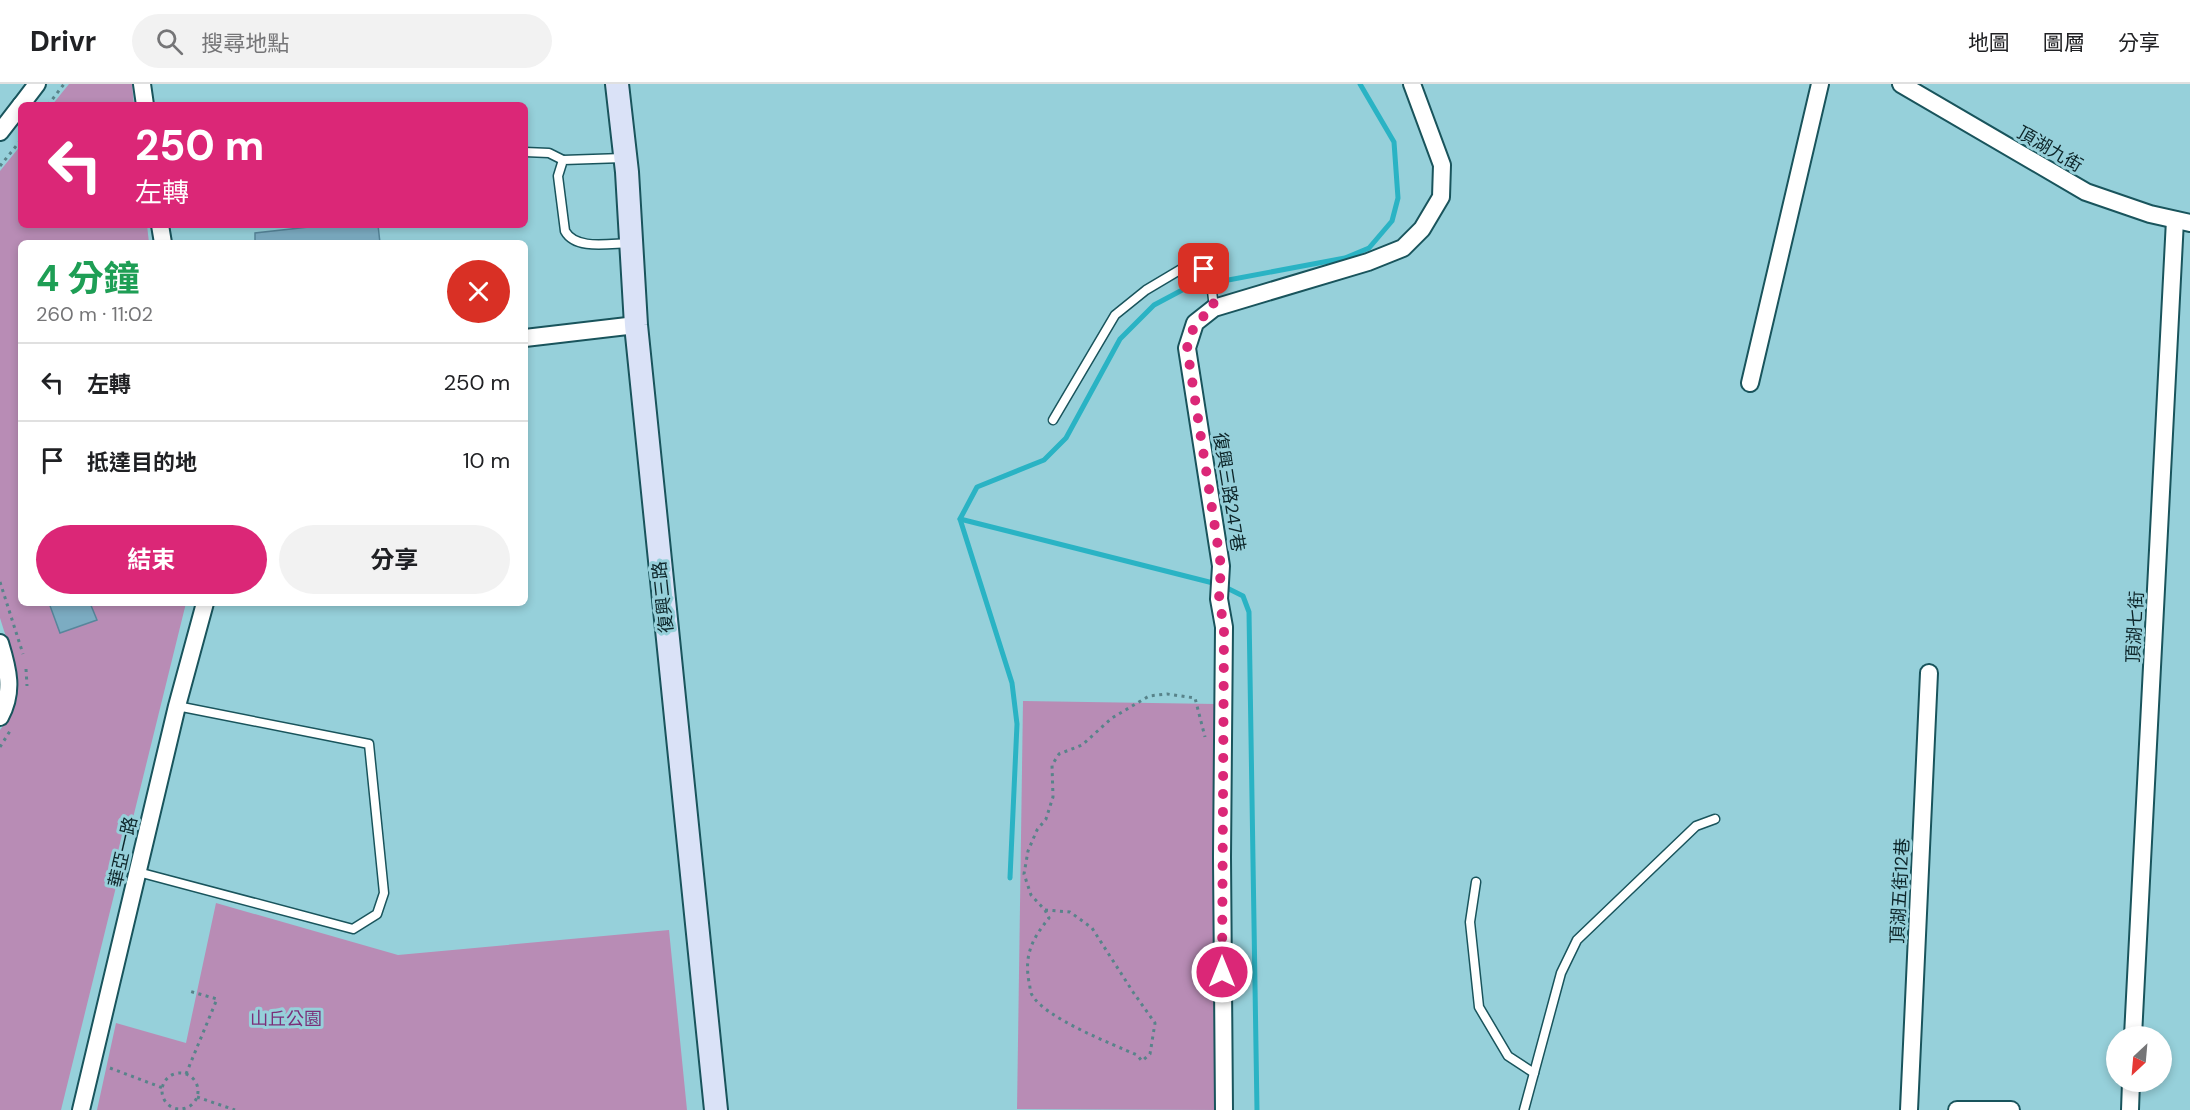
<!DOCTYPE html>
<html lang="zh-TW">
<meta charset="utf-8">
<style>
body{margin:0;font-family:"DM Sans","Noto Sans TC",sans-serif;background:#f2f2f2;color:#202124;height:100vh;display:flex;flex-direction:column;font-size:22px;white-space:nowrap}
*{box-sizing:border-box;margin:0}
p{font-size:20px;color:#757577}
.icon{flex:none;width:33px;height:33px;fill:none;stroke:currentColor;stroke-width:2;stroke-linecap:round;stroke-linejoin:round}
.map{position:relative;flex:1;overflow:hidden}
.side{position:absolute;left:18px;top:156px;width:510px;height:366px;display:flex;flex-direction:column;background:#fff;border-radius:9px;box-shadow:0 3px 9px #0003}
.side>*{flex:none}
.top-card{position:absolute;left:18px;top:18px;width:510px;height:126px;border-radius:9px;box-shadow:0 3px 9px #0003;background:#db2777;color:#fff;overflow:hidden}
.needle{width:39px;rotate:206deg}
.tools{position:absolute;left:2106px;top:942px;display:grid;gap:12px}
.tools a{display:grid;place-items:center;width:66px;height:66px;border-radius:50%;background:#fff;box-shadow:0 3px 9px #0003;font-size:30px}
.pin{position:absolute;display:grid;place-items:center;width:51px;height:51px;color:#fff;margin:-26px;border-radius:12px;box-shadow:0 3px 9px #0006}
.me{position:absolute;width:66px;margin:-33px;rotate:0deg;stroke-linejoin:round;filter:drop-shadow(0 0 4px #0008)}
.turn{display:flex;align-items:center;gap:21px;height:126px;padding:0 18px;font-size:27px}
.turn .icon{width:78px;height:78px;stroke-width:2.5}
.turn b{display:block;font-size:42px;line-height:51px}
.round{display:grid;place-items:center;flex:none;width:63px;height:63px;border-radius:32px;background:#f2f2f2}
.headline{display:flex;align-items:center;justify-content:space-between;height:102px;padding:0 18px}
h1{font-size:36px;font-weight:700;line-height:45px;color:#1e9e55}
.primary-button{display:flex;gap:12px;margin-top:auto;padding:12px 18px}
.primary-button a{flex:1;height:69px;border-radius:36px;background:#db2777;color:#fff;font-size:24px;font-weight:700;line-height:69px;text-align:center}
.primary-button a+a{background:#f2f2f2;color:#202124}
ul{padding:0;list-style:none}
li{display:flex;align-items:center;gap:18px;height:78px;padding:0 18px;border-top:2px solid #e0e0e0}
li div{flex:1}
li b{display:block;font-size:22px}
li em{font-style:normal}
header{display:flex;align-items:center;gap:36px;box-sizing:border-box;height:84px;padding:0 30px;background:#fff;border-bottom:2px solid #e0e0e0}
header strong{font-size:28px}
nav{display:flex;gap:33px;margin-inline-start:auto;font-size:21px}
.search{width:420px;height:54px;background:#f2f2f2;display:flex;align-items:center;gap:15px;box-sizing:border-box;padding:0 21px;border-radius:33px;color:#757577;font-size:22px}
.map>svg:first-child{display:block}
.green{fill:#b88cb5}
.lines{fill:none;stroke-linecap:round;stroke-linejoin:round}
.stream{stroke:#2ab3c4;stroke-width:5}
.building{fill:#7cacc2;stroke:#57869b;stroke-width:1.5}
.lane-casing{stroke:#19545c;stroke-width:11}
.street-casing{stroke:#19545c;stroke-width:20}
.secondary-casing{stroke:#19545c;stroke-width:26}
.path{stroke:#58838a;stroke-width:3;stroke-dasharray:3 4.5;stroke-linecap:butt}
.lane{stroke:#fff;stroke-width:8}
.street{stroke:#fff;stroke-width:16}
.secondary{stroke:#dae2f7;stroke-width:22}
.route{stroke:#db2777;stroke-width:10;stroke-dasharray:0 18}
.labels{text-anchor:middle;stroke-width:6;stroke-linejoin:round;paint-order:stroke}
.street-label{font-size:18px;fill:#0d2529;stroke:#96d0da}
.park-label{font-size:18px;fill:#7b2f79;stroke:#96d0da}
</style>
<header>
<strong>Drivr</strong>
<div class="search"><svg class="icon" aria-label="search" viewBox="0 0 24 24"><circle cx="10" cy="10" r="6"/><path d="M15 15l6 6"/></svg>搜尋地點</div>
<nav><a>地圖</a><a>圖層</a><a>分享</a></nav>
</header>
<div class="map">
<svg width="2190" height="1026" viewBox="0 0 2190 1026">
<rect width="100%" height="100%" fill="#96d0da"/>
<g class="green">
<polygon points="69,0 132,0 134,21 52,21"/>
<path d="M21 61V141H147L149 159H21V519H186L61 1026H0V646C30 609 12 574 0 534V87Z"/>
<polygon points="1023,617 1216,620 1219,1026 1017,1025"/>
<polygon points="216,819 398,871 669,846 687,1026 97,1026 116,939 186,959"/>
</g>
<g class="lines">
<g class="stream">
<polyline points="960,435 1221,501 1243,512 1249,528 1257,1026"/>
<polyline points="1010,794 1017,640 1012,599 960,435 977,403 1044,376 1066,354 1120,255 1154,221 1186,204 1345,174 1369,164 1392,137 1398,114 1394,58 1360,0"/>
</g>
</g>
<g class="building">
<polygon points="327,141 378,141 380,159 255,159 255,149"/>
<polygon points="49,519 90,519 97,536 60,549"/>
</g>
<g class="lines">
<g class="lane-casing">
<g id="lane">
<polyline points="525,68 549,69 563,76"/>
<path d="M623 74 563 76 558 92 565 147C576 167 611 159 631 159"/>
<polyline points="1053,336 1115,231 1146,206 1183,184 1204,185 1212,207 1214,224"/>
<polyline points="138,788 353,845 377,830 384,809 369,660 177,622"/>
<polyline points="1476,798 1470,838 1479,923 1508,972 1534,989"/>
<polyline points="1524,1026 1561,889 1577,856 1696,742 1715,735"/>
</g>
</g>
<g class="street-casing">
<g id="street">
<polyline points="142,0 145,21"/>
<polyline points="1901,0 2086,108 2150,130 2190,139"/>
<polyline points="21,21 37,0"/>
<polyline points="0,48 21,21"/>
<polyline points="160,141 163,159"/>
<polyline points="525,254 636,241"/>
<polyline points="1750,299 1820,0"/>
<path d="M0 559C8 585 14 608 0 633"/>
<polyline points="2133,952 2175,136"/>
<polyline points="81,1026 177,622 205,519"/>
<polyline points="1224,1026 1222,773 1224,543 1219,515 1221,482 1187,264 1195,239 1214,224 1368,178 1403,164 1422,145 1441,113 1442,81 1412,0"/>
<polyline points="1909,1026 1929,589"/>
<polyline points="1957,1026 2011,1026"/>
<polyline points="2130,1026 2131,998"/>
</g>
</g>
<g class="secondary-casing">
<polyline id="secondary" points="617,0 627,88 636,241 716,1026"/>
</g>
<g class="path">
<polyline points="48,21 64,0"/>
<polyline points="0,82 21,56"/>
<polyline points="0,498 23,570"/>
<polyline points="26,585 27,602"/>
<polyline points="0,663 10,647"/>
<path d="M1045 826 1070 828 1092 844 1133 908 1155 939 1150 970 1142 977 1137 971C1112 960 1045 934 1032 911 1030 908 1030 901 1029 898 1024 871 1032 855 1049 834L1045 826 1031 811 1024 790 1028 767 1037 746 1046 735 1053 713 1052 681 1059 670 1082 661 1112 634 1149 612 1167 610 1195 614 1205 653"/>
<polyline points="110,984 163,1004"/>
<circle cx="180" cy="1007" r="18"/>
<polyline points="186,990 217,915 189,907"/>
<polyline points="197,1013 235,1026"/>
</g>
<use href="#lane" class="lane"/>
<use href="#street" class="street"/>
<use href="#secondary" class="secondary"/>
</g>
<g class="lines">
<polyline class="route" points="1204,185 1212,207 1214,224 1195,239 1187,264 1221,482 1219,515 1224,543 1222,888"/>
</g>
<g class="labels">
<g class="street-label">
<text transform="translate(2050 65) rotate(30)" y="6">頂湖九街</text>
<text transform="translate(1229 408) rotate(81)" y="6">復興三路247巷</text>
<text transform="translate(663 513) rotate(-96)" y="6">復興三路</text>
<text transform="translate(2135 543) rotate(-87)" y="6">頂湖七街</text>
<text transform="translate(123 768) rotate(-77)" y="6">華亞一路</text>
<text transform="translate(1900 807) rotate(-87)" y="6">頂湖五街12巷</text>
</g>
<g class="park-label">
<text x="286" y="941">山丘公園</text>
</g>
</g>
</svg>
<div class="tools">
<a><svg class="needle" viewBox="-14 -14 28 28"><path d="M0-13l5 13h-10z" fill="#e53935"/><path d="M0 13l5-13h-10z" fill="#757577"/></svg></a>
</div>
<div class="pin" style="left:1204px;top:185px;background:#d93025"><svg class="icon" aria-label="arrive" viewBox="0 0 24 24"><path d="M6 21V4h12l-3 4 3 4H6"/></svg></div>
<svg class="me" style="left:1222px;top:888px" viewBox="-20 -20 40 40"><circle r="17" fill="#db2777" stroke="#fff" stroke-width="3"/><path d="M0-11L8 9 0 5-8 9z" fill="#fff"/></svg>
<div class="top-card">
<div class="turn"><svg class="icon" aria-label="left" viewBox="0 0 24 24"><path d="M17 20v-9H6M10 6l-5 5 5 5"/></svg><div><b>250 m</b>左轉</div></div>
</div>
<section class="side">
<div class="headline"><div><h1>4 分鐘</h1><p>260 m · 11:02</p></div><a class="round" style="background:#d93025;color:#fff"><svg class="icon" aria-label="close" viewBox="0 0 24 24"><path d="M6 6l12 12M18 6L6 18"/></svg></a></div>
<ul>
<li><svg class="icon" aria-label="left" viewBox="0 0 24 24"><path d="M17 20v-9H6M10 6l-5 5 5 5"/></svg><div><b>左轉</b></div><em>250 m</em></li>
<li><svg class="icon" aria-label="arrive" viewBox="0 0 24 24"><path d="M6 21V4h12l-3 4 3 4H6"/></svg><div><b>抵達目的地</b></div><em>10 m</em></li>
</ul>
<div class="primary-button"><a>結束</a><a>分享</a></div>
</section>
</div>
